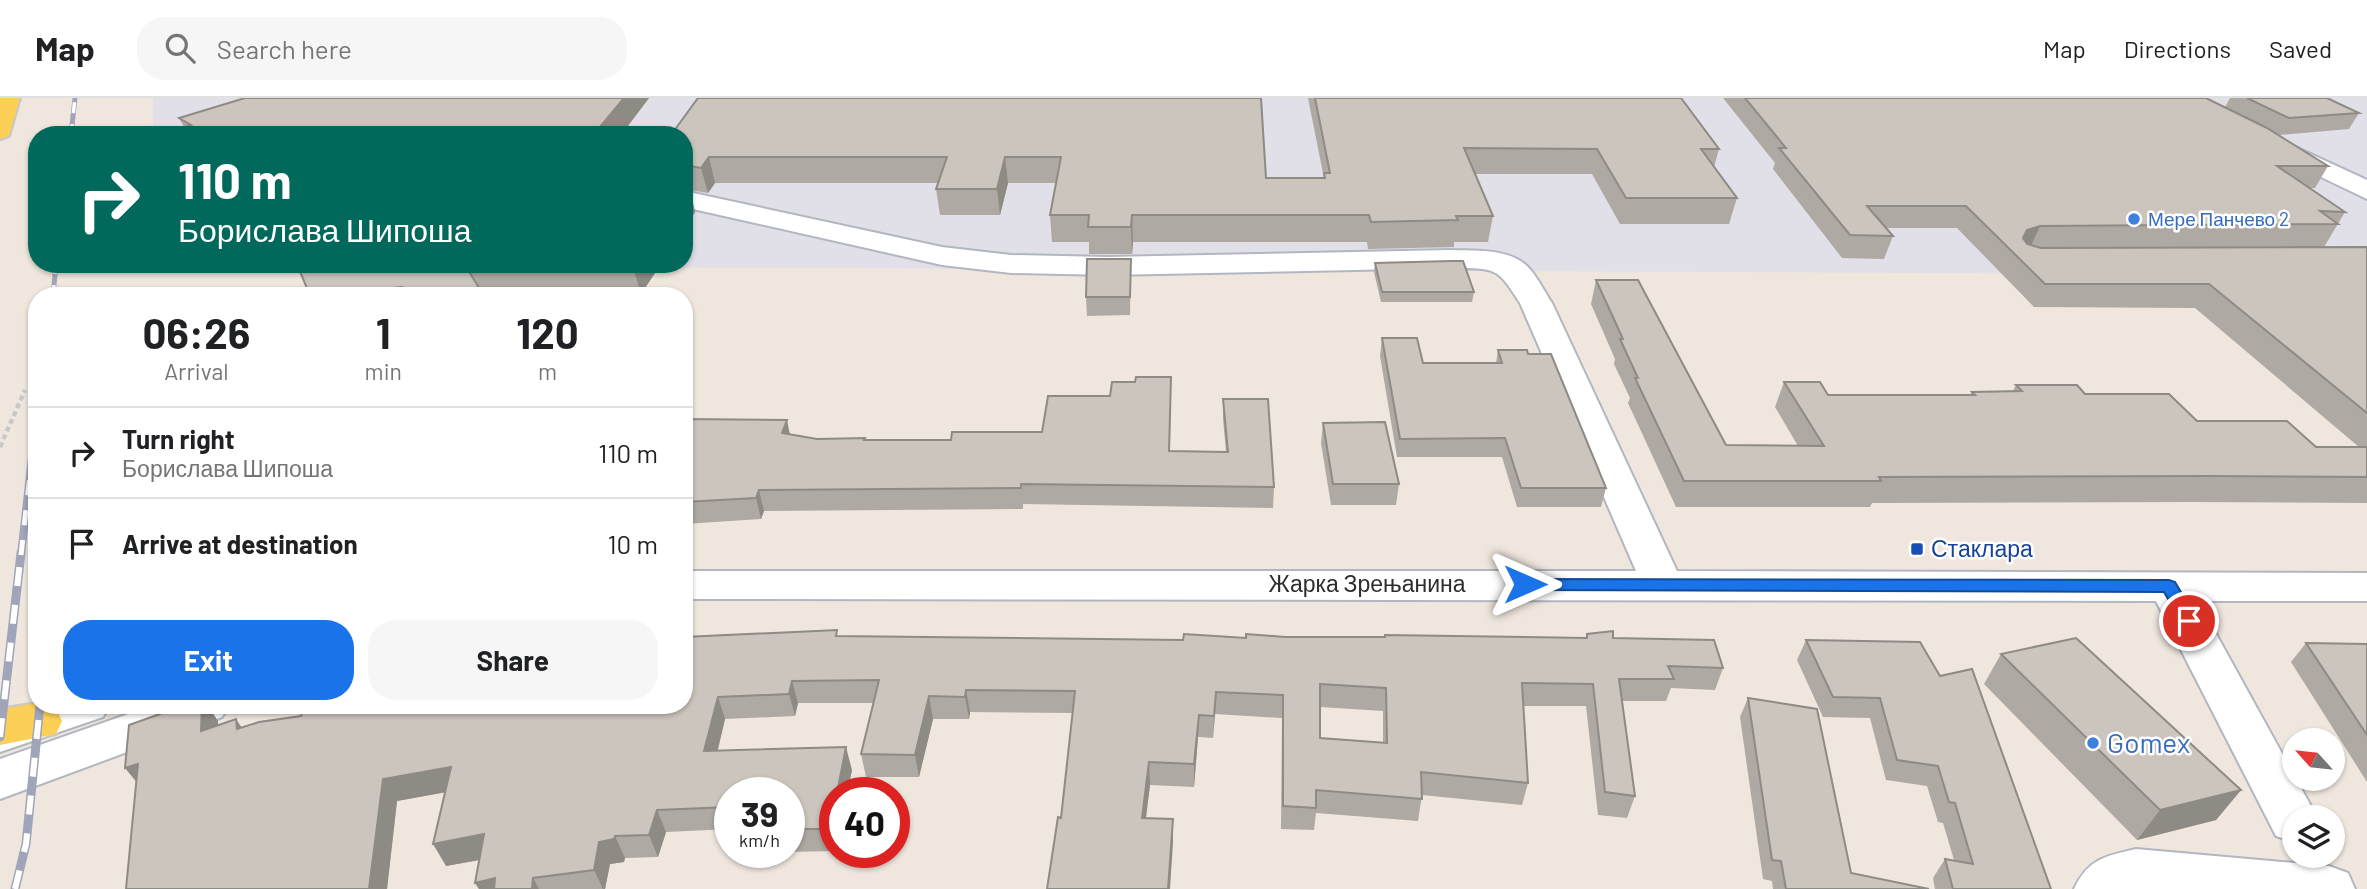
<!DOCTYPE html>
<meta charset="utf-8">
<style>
body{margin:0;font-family:Barlow,sans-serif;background:#f6f6f6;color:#202124;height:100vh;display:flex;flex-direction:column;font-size:26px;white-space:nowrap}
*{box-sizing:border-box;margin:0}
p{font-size:23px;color:#757577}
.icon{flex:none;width:38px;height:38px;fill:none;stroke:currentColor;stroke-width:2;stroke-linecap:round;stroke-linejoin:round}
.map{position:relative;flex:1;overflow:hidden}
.drawer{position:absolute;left:28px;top:189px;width:665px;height:427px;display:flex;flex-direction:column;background:#fff;border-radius:28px;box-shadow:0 2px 5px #0004}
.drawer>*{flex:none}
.banner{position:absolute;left:28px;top:28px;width:665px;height:147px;border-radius:28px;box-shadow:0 2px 5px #0004;background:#00695c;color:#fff;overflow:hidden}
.needle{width:46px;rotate:297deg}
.fabs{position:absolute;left:2282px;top:630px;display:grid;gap:14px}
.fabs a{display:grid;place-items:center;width:63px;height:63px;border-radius:50%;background:#fff;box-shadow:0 2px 5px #0004;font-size:35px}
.speed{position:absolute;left:714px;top:679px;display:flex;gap:14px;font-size:35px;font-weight:700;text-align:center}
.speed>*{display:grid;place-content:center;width:91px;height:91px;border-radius:50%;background:#fff;box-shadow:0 2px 5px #0004;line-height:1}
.speed small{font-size:18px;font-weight:400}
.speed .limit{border:10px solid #d22;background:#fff;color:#111}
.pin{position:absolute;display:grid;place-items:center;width:60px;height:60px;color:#fff;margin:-30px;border:4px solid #fff;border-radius:50%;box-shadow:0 2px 7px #0007}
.me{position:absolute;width:77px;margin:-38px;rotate:90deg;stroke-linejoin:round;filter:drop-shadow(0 0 5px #0008)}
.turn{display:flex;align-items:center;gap:24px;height:147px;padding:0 35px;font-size:32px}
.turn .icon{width:91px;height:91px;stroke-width:2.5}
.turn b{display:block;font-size:49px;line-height:60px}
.eta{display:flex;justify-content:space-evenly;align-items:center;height:119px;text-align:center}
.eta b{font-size:42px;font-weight:700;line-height:49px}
.cta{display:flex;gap:14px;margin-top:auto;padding:14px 35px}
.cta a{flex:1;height:80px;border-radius:28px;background:#1a73e8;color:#fff;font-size:28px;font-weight:700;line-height:80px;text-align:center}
.cta a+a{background:#f6f6f6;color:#202124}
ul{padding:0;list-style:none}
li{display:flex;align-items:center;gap:21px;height:91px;padding:0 35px;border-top:2px solid #e0e0e0}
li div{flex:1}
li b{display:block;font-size:26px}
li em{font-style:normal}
header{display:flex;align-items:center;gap:42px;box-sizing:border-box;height:98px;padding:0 35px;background:#fff;border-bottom:2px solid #e0e0e0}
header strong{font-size:33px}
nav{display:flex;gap:38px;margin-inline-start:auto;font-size:24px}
.search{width:490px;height:63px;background:#f6f6f6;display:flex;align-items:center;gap:18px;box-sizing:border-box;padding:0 24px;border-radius:28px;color:#757577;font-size:26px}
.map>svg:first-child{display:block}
.industrial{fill:#e1dfe8}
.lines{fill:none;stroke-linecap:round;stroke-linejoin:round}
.minor-casing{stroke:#b2b6c1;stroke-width:4}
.major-casing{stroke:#c8c8c8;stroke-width:4}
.path{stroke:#c8c8c8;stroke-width:4.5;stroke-dasharray:5 3.5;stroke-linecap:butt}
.minor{fill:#fff;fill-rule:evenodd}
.major{fill:#fccf56;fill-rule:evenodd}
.rail-far2-casing{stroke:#a0a5b9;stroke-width:5}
.rail-far1-casing{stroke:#a0a5b9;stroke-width:8}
.rail-casing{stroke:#a0a5b9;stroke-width:9}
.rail-far2{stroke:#fff;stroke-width:3.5;stroke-dasharray:11;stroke-linecap:butt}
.rail-far1{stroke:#fff;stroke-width:5;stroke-dasharray:15;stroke-linecap:butt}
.rail{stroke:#fff;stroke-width:6;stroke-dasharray:19;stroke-linecap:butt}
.wall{fill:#afa9a3;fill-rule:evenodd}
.shaded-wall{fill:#8e8a84}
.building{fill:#cbc5bd;stroke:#8e8a84;stroke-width:2;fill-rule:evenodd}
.route{fill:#1a73e8;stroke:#114b97;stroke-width:2}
.shop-dot{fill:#3f7fe0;stroke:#fff;stroke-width:2.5}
.transit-dot{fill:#1a4fb4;stroke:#fff;stroke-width:2.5}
.labels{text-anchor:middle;stroke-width:5;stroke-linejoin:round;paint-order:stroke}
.far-shop-label{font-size:19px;fill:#366cbe;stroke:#fff;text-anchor:start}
.transit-label{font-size:23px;fill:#164399;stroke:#fff;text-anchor:start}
.street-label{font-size:23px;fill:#2d2d2d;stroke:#fff}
.near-shop-label{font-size:28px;fill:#366cbe;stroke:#fff;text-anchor:start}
</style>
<header>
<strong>Map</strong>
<div class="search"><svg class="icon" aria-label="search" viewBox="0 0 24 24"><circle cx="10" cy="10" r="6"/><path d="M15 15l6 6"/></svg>Search here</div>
<nav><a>Map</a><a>Directions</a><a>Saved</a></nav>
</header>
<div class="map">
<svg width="2367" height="791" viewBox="0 0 2367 791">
<rect width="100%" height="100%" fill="#efe7de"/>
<polygon class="industrial" points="153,0 2367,0 2367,177 159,167 684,166 684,37 153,37"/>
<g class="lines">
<g class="minor-casing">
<g id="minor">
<polygon points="2278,41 2367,82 2367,101 2269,54 2265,49 2269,44"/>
<path d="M684 93 942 149 1011 157 1108 159 1451 152C1474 153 1508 150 1527 168 1537 178 1544 193 1552 205L1677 473 2367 475V503H2198L2317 719H2294V744L2276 738 2156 503 684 501V473H1636L1520 205C1496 167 1495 171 1451 170L1108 177 1011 175 942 167 684 109Z"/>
<polygon points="37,606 37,607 110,607 103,619 0,654 0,618"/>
<polygon points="154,607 229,607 222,619 0,701 0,661"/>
<path d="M2136 751 2329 768 2348 775 2355 791H2074C2088 761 2105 758 2136 751Z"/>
</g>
</g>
<g class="major-casing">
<g id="major">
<polygon points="0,0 20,0 9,38 0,41"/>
<polygon points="37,605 56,610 62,623 56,636 0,647 0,611"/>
</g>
</g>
<polyline class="path" points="0,349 25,292"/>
<use href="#minor" class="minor"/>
<use href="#major" class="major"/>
<g class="rail-far2-casing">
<g id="rail-far2">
<polyline points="71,37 75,0"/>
<polyline points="53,198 56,166"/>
</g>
</g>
<g class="rail-far1-casing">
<polyline id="rail-far1" points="21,457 37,315"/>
</g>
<g class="rail-casing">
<g id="rail">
<polyline points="0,639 21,455"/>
<polyline points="15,791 26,746 40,607"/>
</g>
</g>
<use href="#rail-far2" class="rail-far2"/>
<use href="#rail-far1" class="rail-far1"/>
<use href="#rail" class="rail"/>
</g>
<g class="wall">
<polygon points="649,0 621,37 182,37 179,31 184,29 179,20 244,1"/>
<polygon points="698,0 1266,80 1324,80 1308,0 1681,0 1719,51 1714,69 1737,100 1729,126 1620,126 1592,76 1475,76 1493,118 1488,144 1454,144 1454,149 1368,151 1367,144 1133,144 1132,156 1089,156 1089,144 1052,144 1050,117 1056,85 1008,85 1000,117 940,117 936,91 938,85 715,85 708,95 690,92 695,114 684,131 684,37"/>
<polygon points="1723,0 2206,0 2225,9 2230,0 2327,0 2359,15 2349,31 2280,37 2272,33 2328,68 2315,90 2310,90 2345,114 2324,149 2367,149 2367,405 2192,404 1872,405 1870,409 1676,409 1628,305 1630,300 1614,266 1615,261 1591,206 1596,182 1726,347 1798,348 1775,309 1784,284 1828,297 1970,297 1972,294 2013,293 2016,287 2085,296 2197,323 2316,349 2359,349 2195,210 2034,209 1957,130 1886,130 1893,138 1884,161 1842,160 1773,71 1775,65"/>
<polygon points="1131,161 1130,217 1087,218 1086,199"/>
<polygon points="1375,165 1474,194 1472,204 1381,204 1374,174"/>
<polygon points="297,166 661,166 641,196 579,198 310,198"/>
<polygon points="1382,240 1423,265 1496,265 1498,252 1528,256 1606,390 1601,409 1517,409 1502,359 1397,359 1380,258"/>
<polygon points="1171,279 1170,353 1226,354 1223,321 1223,301 1274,389 1273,410 1023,406 1023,411 764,413 761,421 684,426 684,324 790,336 817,341 951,342 1042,334 1135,284"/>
<polygon points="1323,325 1399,386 1396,407 1331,407 1321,345"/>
<path d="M1587 536 1613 540 1723 570 1715 592 1671 590 1666 603H1622L1635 698 1627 720 1598 717 1586 608H1523L1528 685 1522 707 1422 697 1418 723 1316 715 1314 732 1281 731 1282 620 1215 616 1213 640 1198 639 1194 689 1150 687 1146 720 1173 744 1061 720 1073 615 970 614 969 621H933L919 679H866L861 656 874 605H798L795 618 725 621 718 652 852 672 847 695H835V753L789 754V695H730V731L666 734 658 759 625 760 624 764 610 766 605 791H479L475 785 479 762 446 768 445 694 397 703 387 791H126L185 607H207L218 623V627L242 630 838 538 1183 542 1285 539 1586 540ZM1320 609 1383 613V645L1320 640Z"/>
<polygon points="1806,542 1920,544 2051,791 1935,791 1933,780 1945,761 1954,762 1943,725 1938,724 1927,688 1886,682 1870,620 1823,619 1797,562"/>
<polygon points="2306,545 2367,546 2367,684 2291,564"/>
<polygon points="2001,556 2241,692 2216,722 2137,742 1984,586"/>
<polygon points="1748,600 1851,775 1929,791 1773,791 1772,783 1763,781 1740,619"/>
</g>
<g class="shaded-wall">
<polygon points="624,0 649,0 621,37 596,37 595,35"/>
<polygon points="709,59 715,85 708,95 701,70"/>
<polygon points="1005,59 1008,85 1000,117 997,91"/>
<polygon points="689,88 695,114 684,131 684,94"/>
<polygon points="1132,117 1133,144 1132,156 1131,129"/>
<polygon points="2040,128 2030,150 2017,155 2027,132"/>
<polygon points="634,166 661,166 641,196 633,169"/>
<polygon points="787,322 791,342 782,335"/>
<polygon points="759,392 764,413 761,421 756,400"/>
<polygon points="792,583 798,605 795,618 789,596"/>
<polygon points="966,592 970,614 969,621 965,599"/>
<polygon points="1216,594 1215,616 1213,640 1214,618"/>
<polygon points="929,598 933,621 919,679 915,657"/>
<polygon points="718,599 725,621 712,675 704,653"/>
<polygon points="202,607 207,607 218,623 217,655 201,633"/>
<polygon points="1199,617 1198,639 1194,689 1194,666"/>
<polygon points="236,621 251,644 237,631"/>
<polygon points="846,649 852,672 847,695 837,695"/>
<polygon points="1149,664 1150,687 1143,742 1142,720"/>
<polygon points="138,666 143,692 125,670"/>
<polygon points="451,669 464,691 397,703 387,791 369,791 383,681"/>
<polygon points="2241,692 2216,722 2137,742 2160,712"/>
<polygon points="835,703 835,752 829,731"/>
<polygon points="657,712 666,734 658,759 649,737"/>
<polygon points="1173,721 1173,744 1170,791 1168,791"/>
<polygon points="484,736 496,759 446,768 433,746"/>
<polygon points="615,738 625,760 624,764 610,766 605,791 603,791 594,772 599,744"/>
<polygon points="495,780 501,791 479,791 475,785"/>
<polygon points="533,780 539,791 532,791"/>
</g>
<g class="building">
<polygon points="245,0 624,0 595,35 189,37 179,31 191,27 179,20"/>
<polygon points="698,0 1261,0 1266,80 1325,80 1324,75 1330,75 1315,0 1681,0 1719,51 1701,51 1737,100 1626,100 1597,51 1464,50 1493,118 1456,118 1458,122 1371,124 1369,117 1132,117 1131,129 1088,129 1089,117 1050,117 1061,59 1005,59 997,91 936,91 947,59 709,59 701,70 684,67 684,37 671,37"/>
<polygon points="1745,0 2206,0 2267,30 2328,68 2277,68 2345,114 2320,113 2338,126 2040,128 2027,132 2023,140 2027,146 2041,150 2367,149 2367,315 2209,186 2045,186 1966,108 1867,108 1893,138 1850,137 1779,50 1786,50"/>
<polygon points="2247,0 2327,0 2359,15 2289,20"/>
<polygon points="684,87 689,88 684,94"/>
<polygon points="1087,161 1131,161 1130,199 1086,199"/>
<polygon points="1452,163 1463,163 1474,194 1382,194 1375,165"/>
<polygon points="297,166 634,166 633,169 468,172 484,198 407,198 402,189 310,198"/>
<polygon points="1596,182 1638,182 1726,347 1824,348 1784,284 1820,284 1828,297 1975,297 1972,294 2022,293 2016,287 2077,287 2085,296 2169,296 2197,323 2287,323 2316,349 2367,349 2367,379 2209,378 1879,379 1881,383 1684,383 1635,280 1638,280 1620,241 1623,241"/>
<polygon points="1382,240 1417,240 1423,265 1502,265 1498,252 1527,252 1528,256 1551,256 1606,390 1521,390 1505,340 1400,341"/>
<polygon points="1136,279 1171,279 1169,353 1228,354 1223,301 1268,301 1274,389 1021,386 1021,390 759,392 756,400 684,404 684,324 685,321 787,322 782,335 817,341 865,340 864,342 951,342 952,334 1042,334 1048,298 1110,298 1112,284 1135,284"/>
<polygon points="1385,324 1399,386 1333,386 1323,325"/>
<path d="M837 532 836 538 1183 542 1184 536 1246 540V536L1285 539H1385V537L1587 540V536L1613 533V540L1714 542 1723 570 1668 568 1674 581H1619L1635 698 1605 694 1593 586 1522 585 1528 685 1421 674 1422 701 1316 692V710L1283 708V597L1216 594 1214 618 1199 617 1194 666 1149 664 1142 720 1173 721 1168 791H1047L1058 719 1061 720 1075 593 966 592 965 599 929 598 915 657 861 656 879 582 792 583 789 596 718 599 704 653 846 649 837 695H835V703L829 731H789V695H730V709L657 712 649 737 615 738 614 741 599 744 594 772 533 780 532 791H494L495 780 475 785 484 736 433 746 451 669 383 681 369 791H126L138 666 125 670 129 627 185 607H202L201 633 236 621 237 631 259 624 301 618 305 607H684V539ZM1320 586 1386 590 1387 645 1320 640Z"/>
<polygon points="2076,540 2241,692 2160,712 2001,556"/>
<polygon points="1806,542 1920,544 1940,578 1972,571 2051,791 1953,791 1945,761 1973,766 1955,705 1949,704 1938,668 1897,662 1880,600 1833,599"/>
<polygon points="2306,545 2367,546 2367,637"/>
<polygon points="1748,600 1817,611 1851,775 1929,791 1786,791 1781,763 1772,762"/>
</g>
<polygon class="route" points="1525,481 2169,482 2175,484 2198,523 2195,527 2183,527 2164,494 1525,492 1517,486"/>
<g class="shop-dot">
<circle cx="2134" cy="121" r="7"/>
<circle cx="2093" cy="645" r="7"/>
</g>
<rect class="transit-dot" x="1910" y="444" width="14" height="14" rx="3.5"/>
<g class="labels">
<g class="far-shop-label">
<text x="2148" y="128">Мере Панчево 2</text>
</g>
<g class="transit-label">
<text x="1931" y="459">Стаклара</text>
</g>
<g class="street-label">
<text x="1367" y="494">Жарка Зрењанина</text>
</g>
<g class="near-shop-label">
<text x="2107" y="655">Gomex</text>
</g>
</g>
</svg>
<div class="fabs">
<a><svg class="needle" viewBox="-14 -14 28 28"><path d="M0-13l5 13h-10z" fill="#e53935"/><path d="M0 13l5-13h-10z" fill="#757577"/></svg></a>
<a><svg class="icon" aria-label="layers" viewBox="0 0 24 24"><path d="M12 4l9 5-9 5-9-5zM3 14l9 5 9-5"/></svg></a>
</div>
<div class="speed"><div>39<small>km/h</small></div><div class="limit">40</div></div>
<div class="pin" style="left:2189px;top:523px;background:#d93025"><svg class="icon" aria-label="arrive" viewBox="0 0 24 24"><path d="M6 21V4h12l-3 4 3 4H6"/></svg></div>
<svg class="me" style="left:1525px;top:486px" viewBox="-20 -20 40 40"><path d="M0-17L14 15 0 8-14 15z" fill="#1a73e8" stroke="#fff" stroke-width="4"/></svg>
<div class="banner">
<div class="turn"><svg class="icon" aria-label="right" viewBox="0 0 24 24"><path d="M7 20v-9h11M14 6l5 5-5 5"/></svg><div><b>110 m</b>Борислава Шипоша</div></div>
</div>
<section class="drawer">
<div class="eta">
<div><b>06:26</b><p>Arrival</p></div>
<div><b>1</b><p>min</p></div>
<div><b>120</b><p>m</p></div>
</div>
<ul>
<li><svg class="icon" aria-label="right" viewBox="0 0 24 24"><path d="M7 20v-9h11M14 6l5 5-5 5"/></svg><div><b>Turn right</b><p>Борислава Шипоша</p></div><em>110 m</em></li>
<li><svg class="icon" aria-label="arrive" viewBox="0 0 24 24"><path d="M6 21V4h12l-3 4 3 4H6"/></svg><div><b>Arrive at destination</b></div><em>10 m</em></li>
</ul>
<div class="cta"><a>Exit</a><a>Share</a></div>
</section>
</div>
